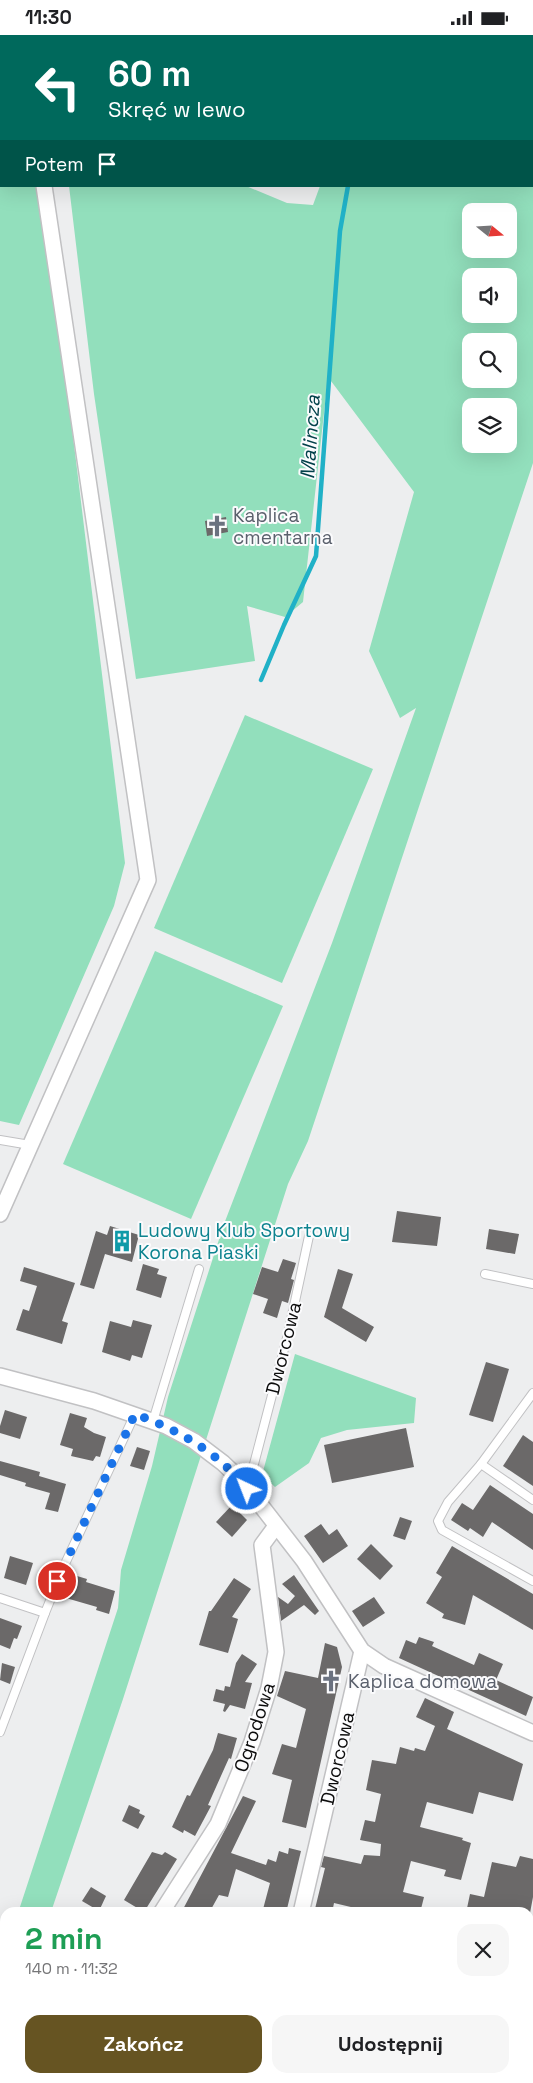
<!DOCTYPE html>
<html lang="pl">
<meta charset="utf-8">
<style>
body{margin:0;font-family:"Space Grotesk",sans-serif;background:#f6f6f6;color:#202124;height:100vh;display:flex;flex-direction:column;font-size:19px;white-space:nowrap}
*{box-sizing:border-box;margin:0}
p{font-size:16px;color:#757577}
.icon{flex:none;width:28px;height:28px;fill:none;stroke:currentColor;stroke-width:2;stroke-linecap:round;stroke-linejoin:round}
.map{position:relative;flex:1;overflow:hidden}
.details{position:absolute;left:0px;top:1872px;width:534px;height:176px;display:flex;flex-direction:column;background:#fff;border-radius:15px 15px 0 0;box-shadow:0 5px 20px #0002}
.details>*{flex:none}
.guide{position:absolute;left:0px;top:0px;width:534px;height:152px;box-shadow:0 5px 20px #0002;background:#00695c;color:#fff;overflow:hidden}
.needle{width:32px;rotate:108deg}
.tools{position:absolute;left:462px;top:168px;display:grid;gap:10px}
.tools a{display:grid;place-items:center;width:55px;height:55px;border-radius:10px;background:#fff;box-shadow:0 5px 20px #0002;font-size:25px}
.pin{position:absolute;display:grid;place-items:center;width:42px;height:42px;color:#fff;margin:-21px;border:2px solid #fff;border-radius:50%;box-shadow:0 1px 5px #0007}
.me{position:absolute;width:55px;margin:-28px;rotate:317deg;stroke-linejoin:round;filter:drop-shadow(0 0 4px #0008)}
.turn{display:flex;align-items:center;gap:18px;height:105px;padding:0 25px;font-size:22px}
.turn .icon{width:65px;height:65px;stroke-width:2.5}
.turn b{display:block;font-size:35px;line-height:42px}
.then{display:flex;align-items:center;height:48px;padding:0 25px;background:#0003;gap:10px;font-size:19px}
.round{display:grid;place-items:center;flex:none;width:52px;height:52px;border-radius:15px;background:#f6f6f6}
.summary{display:flex;align-items:center;justify-content:space-between;height:85px;padding:0 25px}
h1{font-size:30px;font-weight:700;line-height:38px;color:#1e9e55}
.cta{display:flex;gap:10px;margin-top:auto;padding:10px 25px}
.cta a{flex:1;height:58px;border-radius:15px;background:#665422;color:#fff;font-size:20px;font-weight:700;line-height:58px;text-align:center}
.cta a+a{background:#f6f6f6;color:#202124}
.status{display:flex;justify-content:space-between;align-items:center;height:35px;padding:0 25px;background:#fff;direction:ltr}
.status svg{height:14px;fill:currentColor}
.map>svg:first-child{display:block}
.green{fill:#92dfbc;fill-rule:evenodd}
.lines{fill:none;stroke-linecap:round;stroke-linejoin:round}
.stream{stroke:#20b1c7;stroke-width:4.5}
.building{fill:#6b6969}
.service-casing{stroke:#c1c1c3;stroke-width:10}
.minor-casing{stroke:#c1c1c3;stroke-width:18}
.service{stroke:#fff;stroke-width:8}
.minor{stroke:#fff;stroke-width:15}
.route{stroke:#1a73e8;stroke-width:9;stroke-dasharray:0 16.2}
.labels{text-anchor:middle;stroke-width:4;stroke-linejoin:round;paint-order:stroke}
.worship-label{font-size:19px;fill:#5b616d;stroke:#fbfbfd;text-anchor:start}
.culture-label{font-size:19px;fill:#0d838f;stroke:#fbfbfd;text-anchor:start}
.street-label{font-size:19px;fill:#0c0c0c;stroke:#fbfbfd}
.water-label{font-size:20px;font-style:italic;fill:#02414a;stroke:#fbfbfd}
</style>
<div class="status"><b>11:30</b><svg viewBox="0 0 49 12"><path d="M0 12V9h3v3zM5 12V6h3v6zM10 12V3h3v9zM15 12V0h3v12zM26 1h20v11H26zM47 4h2v5h-2z"/></svg></div>
<div class="map">
<svg width="533" height="2048" viewBox="0 0 533 2048">
<rect width="100%" height="100%" fill="#edeeef"/>
<g class="green">
<path d="M386 0H533V428L308 1106 288 1149 123 1664 51 1877 18 1878 118 1573 121 1535 152 1431 168 1362 224 1189 332 908 416 673 400 683 369 616 414 457 328 342 303 567 285 582 247 571 255 626 136 644 94 359 69 151H246L287 168 313 170 320 151H532V1ZM471 176H509V214H471ZM471 241H509V279H471ZM471 306H509V344H471ZM471 371H509V409H471Z"/>
<polygon points="0,57 1,151 37,151 67,352 125,828 114,871 19,1090 0,1086"/>
<polygon points="245,680 373,734 282,948 154,893"/>
<polygon points="155,916 283,971 191,1184 63,1129"/>
<polygon points="295,1319 416,1363 414,1388 347,1395 321,1403 309,1428 275,1452 262,1440"/>
<polygon points="5,1916 5,2012 0,2028 0,1931"/>
<polygon points="73,2044 156,2044 168,2048 70,2048"/>
</g>
<g class="lines">
<g class="stream">
<polyline points="379,1 379,0"/>
<polyline points="261,645 284,590 316,521 340,196 348,151"/>
</g>
</g>
<g class="building">
<polygon points="226,482 228,497 207,501 205,486"/>
<polygon points="397,1176 441,1182 437,1211 392,1207"/>
<polygon points="110,1191 139,1200 132,1227 105,1219 94,1254 80,1250 96,1196 107,1200"/>
<polygon points="489,1194 519,1199 515,1219 486,1214"/>
<polygon points="283,1224 296,1228 291,1244 294,1245 288,1268 282,1266 277,1283 263,1278 268,1264 253,1259 262,1232 278,1237"/>
<polygon points="143,1229 159,1234 157,1239 167,1242 161,1263 136,1255"/>
<polygon points="24,1232 75,1248 62,1286 68,1288 62,1309 16,1295 23,1274 29,1276 37,1251 20,1246"/>
<polygon points="338,1234 353,1239 342,1273 374,1292 366,1307 324,1282"/>
<polygon points="133,1285 152,1290 142,1323 132,1320 130,1326 102,1317 110,1286 131,1292"/>
<polygon points="486,1327 509,1334 493,1387 469,1380"/>
<polygon points="5,1375 27,1382 20,1404 0,1398 0,1391"/>
<polygon points="70,1378 87,1383 84,1392 94,1398 106,1402 100,1422 96,1421 93,1426 71,1421 73,1414 60,1410"/>
<polygon points="406,1393 414,1432 332,1448 324,1410"/>
<polygon points="523,1400 533,1407 533,1451 503,1431"/>
<polygon points="137,1412 150,1416 144,1435 130,1431"/>
<polygon points="0,1426 40,1437 39,1441 66,1449 58,1477 45,1474 50,1458 25,1451 26,1448 0,1440"/>
<polygon points="490,1450 533,1479 533,1515 492,1487 483,1502 470,1493 468,1496 451,1485 462,1468 473,1475"/>
<polygon points="232,1470 247,1485 232,1502 216,1487"/>
<polygon points="400,1482 412,1486 405,1505 393,1501"/>
<polygon points="321,1489 329,1500 337,1494 348,1511 323,1528 304,1501"/>
<polygon points="371,1509 393,1531 380,1545 357,1524"/>
<polygon points="452,1511 533,1559 533,1595 473,1560 465,1590 442,1583 444,1579 426,1568 442,1542 436,1538"/>
<polygon points="10,1521 33,1528 26,1550 4,1543"/>
<polygon points="67,1538 87,1544 86,1547 115,1556 109,1579 96,1575 97,1572 59,1561"/>
<polygon points="294,1540 319,1576 315,1580 304,1570 281,1586 278,1562 288,1569 295,1561 282,1549"/>
<polygon points="234,1543 251,1554 232,1582 238,1584 228,1618 199,1610 209,1576 211,1576"/>
<polygon points="374,1562 385,1578 363,1592 352,1576"/>
<polygon points="0,1583 22,1591 17,1604 14,1603 10,1614 0,1610"/>
<polygon points="419,1602 434,1607 432,1611 474,1630 479,1618 503,1629 496,1645 533,1662 526,1681 399,1623 406,1605 416,1609"/>
<polygon points="325,1608 337,1612 342,1632 306,1793 282,1787 292,1745 272,1739 282,1709 296,1713 306,1674 277,1661 285,1636 318,1643"/>
<polygon points="242,1619 257,1629 245,1647 252,1648 245,1674 230,1670 225,1677 223,1676 225,1669 213,1666 216,1654 224,1656 225,1651 230,1652 236,1628"/>
<polygon points="2,1628 15,1632 10,1649 0,1645"/>
<polygon points="425,1663 454,1677 447,1694 523,1729 513,1766 479,1757 473,1779 427,1767 420,1792 463,1803 462,1805 471,1808 461,1845 444,1841 446,1835 411,1826 403,1857 424,1862 420,1878 398,1874 397,1878 376,1878 334,1868 332,1878 314,1878 325,1833 321,1832 324,1821 361,1829 364,1820 380,1821 381,1809 360,1805 365,1785 375,1787 381,1759 366,1755 372,1725 396,1729 400,1712 414,1716 415,1713 425,1716 435,1691 416,1682"/>
<polygon points="218,1698 237,1703 231,1724 229,1723 208,1770 211,1771 195,1801 184,1795 183,1798 172,1792 187,1760 190,1761 213,1715"/>
<polygon points="243,1761 256,1766 231,1818 266,1830 268,1824 276,1827 279,1816 288,1819 289,1813 301,1816 286,1878 262,1878 270,1848 236,1834 228,1862 219,1860 209,1878 181,1878"/>
<polygon points="129,1770 140,1775 139,1778 145,1781 138,1794 122,1786"/>
<polygon points="152,1817 162,1820 165,1817 177,1824 144,1877 124,1865"/>
<polygon points="520,1821 533,1824 533,1862 530,1878 466,1878 470,1859 484,1862 492,1827 516,1832"/>
<polygon points="91,1852 106,1861 99,1876 82,1866"/>
</g>
<g class="lines">
<g class="service-casing">
<g id="service">
<polyline points="0,1105 30,1110"/>
<polyline points="485,1239 533,1249"/>
<polyline points="533,1358 481,1429 448,1467 438,1486 442,1495 533,1546"/>
<polyline points="153,1386 199,1234"/>
<polyline points="481,1429 533,1465"/>
<polyline points="248,1452 288,1299 309,1201"/>
<polyline points="0,1563 45,1578 64,1531 135,1379"/>
<polyline points="0,1697 45,1578"/>
</g>
</g>
<g class="minor-casing">
<g id="minor">
<polyline points="22,0 22,1"/>
<polyline points="0,1179 148,845 44,151"/>
<polyline points="0,1341 94,1366 166,1391 194,1406 223,1428 242,1446 304,1526 362,1616 384,1631 533,1698"/>
<polyline points="161,1878 218,1789 252,1707 269,1653 276,1617 262,1510 276,1491"/>
<polyline points="301,1878 362,1616"/>
<polyline points="529,1926 533,1927"/>
<polyline points="398,2044 421,2048"/>
<polyline points="58,2048 61,2044"/>
<polyline points="264,2048 264,2044"/>
<polyline points="528,2048 533,2022"/>
</g>
</g>
<use href="#service" class="service"/>
<use href="#minor" class="minor"/>
</g>
<g class="lines">
<path class="route" d="M57 1546 135 1379C178 1395 218 1417 247 1454"/>
</g>
<defs>
<g id="church-bare" transform="scale(1.725)"><path d="M-1.2-6h2.4v3.5h3.3v2.4h-3.3V6h-2.4V-.1h-3.3v-2.4h3.3Z" fill="#6b7280" stroke="#fbfbfd" stroke-width="2.5" paint-order="stroke"/></g>
<g id="building-bare" transform="scale(1.725)"><path d="M-4-6H4V6H1V3H-1V6H-4ZM-2.5-4.3h1.7v1.8h-1.7ZM.8-4.3h1.7v1.8H.8ZM-2.5-1h1.7V.8h-1.7ZM.8-1h1.7V.8H.8Z" fill="#0f9aa8" stroke="#fbfbfd" stroke-width="2.5" paint-order="stroke"/></g>
</defs>
<g fill-rule="evenodd">
<use href="#church-bare" x="217" y="491"/>
<use href="#building-bare" x="122" y="1206"/>
<use href="#church-bare" x="331" y="1646"/>
</g>
<g class="labels">
<g class="worship-label">
<text x="233" y="487">Kaplica<tspan x="233" dy="22">cmentarna</tspan></text>
<text x="348" y="1653">Kaplica domowa</text>
</g>
<g class="culture-label">
<text x="138" y="1202">Ludowy Klub Sportowy<tspan x="138" dy="22">Korona Piaski</tspan></text>
</g>
<g class="street-label">
<text transform="translate(283 1313) rotate(-76)" y="7">Dworcowa</text>
<text transform="translate(254 1692) rotate(-72)" y="7">Ogrodowa</text>
<text transform="translate(337 1723) rotate(-77)" y="7">Dworcowa</text>
</g>
<g class="water-label">
<text transform="translate(310 402) rotate(-86)" y="7">Malincza</text>
</g>
</g>
</svg>
<div class="tools">
<a><svg class="needle" viewBox="-14 -14 28 28"><path d="M0-13l5 13h-10z" fill="#e53935"/><path d="M0 13l5-13h-10z" fill="#757577"/></svg></a>
<a><svg class="icon" aria-label="sound" viewBox="0 0 24 24"><path d="M4 9h4l5-4v14l-5-4H4zM17 9q2 3 0 6"/></svg></a>
<a><svg class="icon" aria-label="search" viewBox="0 0 24 24"><circle cx="10" cy="10" r="6"/><path d="M15 15l6 6"/></svg></a>
<a><svg class="icon" aria-label="layers" viewBox="0 0 24 24"><path d="M12 4l9 5-9 5-9-5zM3 14l9 5 9-5"/></svg></a>
</div>
<div class="pin" style="left:57px;top:1546px;background:#d93025"><svg class="icon" aria-label="arrive" viewBox="0 0 24 24"><path d="M6 21V4h12l-3 4 3 4H6"/></svg></div>
<svg class="me" style="left:247px;top:1454px" viewBox="-20 -20 40 40"><circle r="17" fill="#1a73e8" stroke="#fff" stroke-width="3"/><path d="M0-11L8 9 0 5-8 9z" fill="#fff"/></svg>
<div class="guide">
<div class="turn"><svg class="icon" aria-label="left" viewBox="0 0 24 24"><path d="M17 20v-9H6M10 6l-5 5 5 5"/></svg><div><b>60 m</b>Skręć w lewo</div></div>
<div class="then">Potem<svg class="icon" aria-label="arrive" viewBox="0 0 24 24"><path d="M6 21V4h12l-3 4 3 4H6"/></svg></div>
</div>
<section class="details">
<div class="summary"><div><h1>2 min</h1><p>140 m · 11:32</p></div><a class="round"><svg class="icon" aria-label="close" viewBox="0 0 24 24"><path d="M6 6l12 12M18 6L6 18"/></svg></a></div>
<div class="cta"><a>Zakończ</a><a>Udostępnij</a></div>
</section>
</div>
